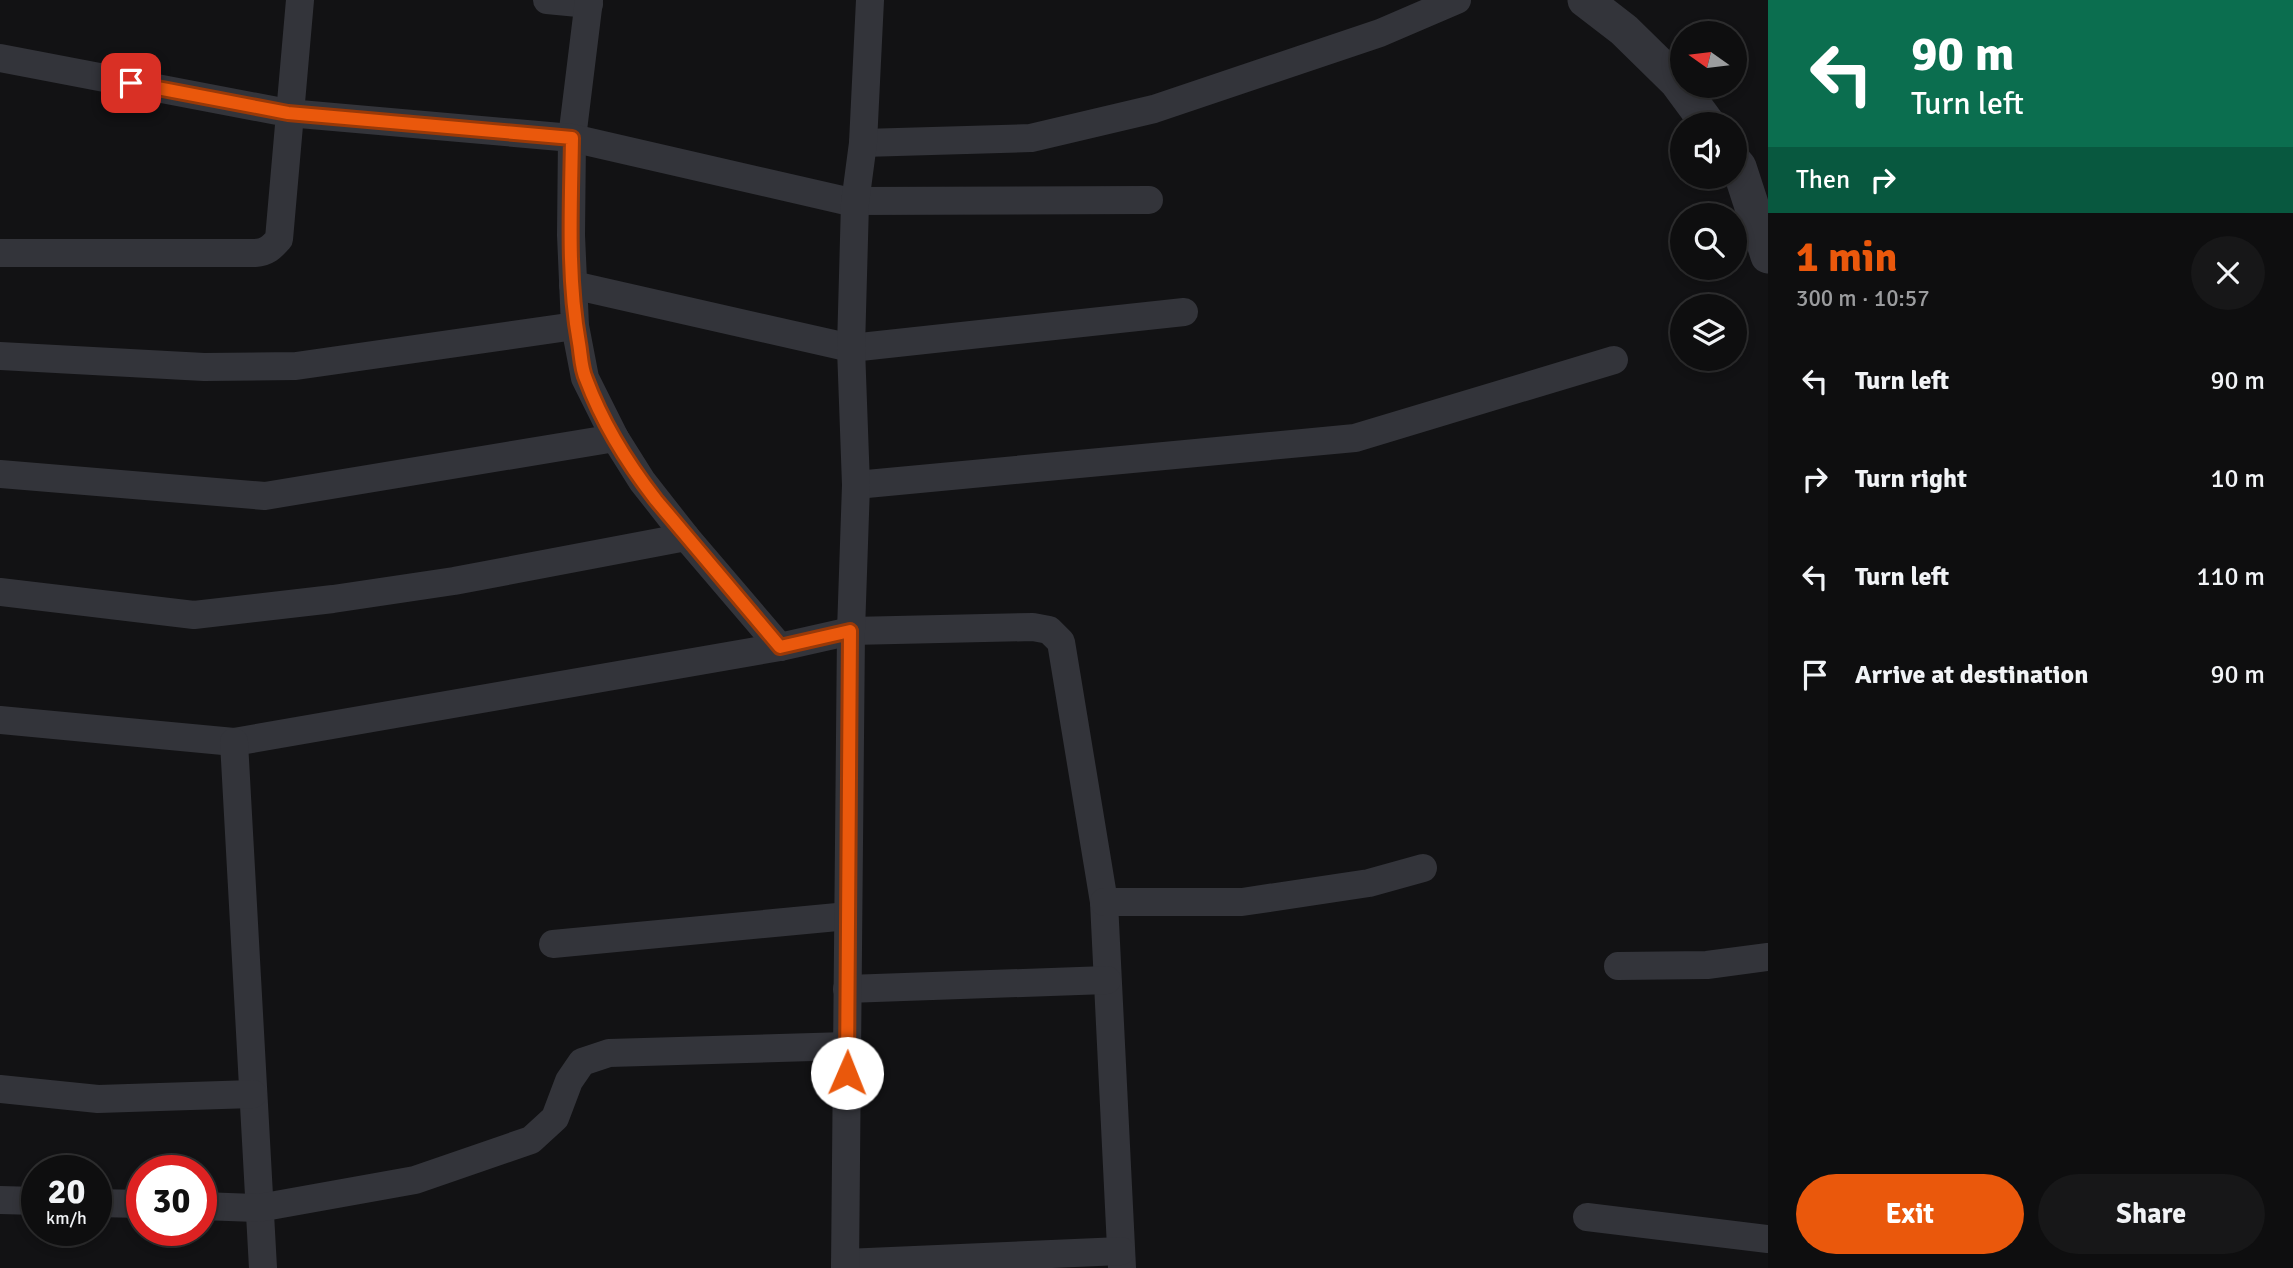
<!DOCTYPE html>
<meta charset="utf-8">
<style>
body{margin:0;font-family:Signika,sans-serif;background:#171718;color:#f1f3f6;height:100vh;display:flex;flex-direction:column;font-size:26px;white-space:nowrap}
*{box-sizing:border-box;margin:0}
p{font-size:23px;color:#9b9c9e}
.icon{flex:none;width:38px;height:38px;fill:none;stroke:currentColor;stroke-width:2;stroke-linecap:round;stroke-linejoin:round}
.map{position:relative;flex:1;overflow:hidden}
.drawer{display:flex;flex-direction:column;background:#0e0e0f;width:525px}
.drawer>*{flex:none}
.hud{background:#0b6e4f;color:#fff;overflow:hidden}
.needle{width:46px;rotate:284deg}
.tools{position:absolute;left:1670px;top:21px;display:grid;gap:14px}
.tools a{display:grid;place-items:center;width:77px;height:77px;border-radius:50%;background:#0e0e0f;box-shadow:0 4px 10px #0003,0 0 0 2px #2e2e2f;font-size:35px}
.speed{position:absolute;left:21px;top:1155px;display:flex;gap:14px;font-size:35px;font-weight:700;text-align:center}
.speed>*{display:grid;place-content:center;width:91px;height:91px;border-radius:50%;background:#0e0e0f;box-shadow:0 4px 10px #0003,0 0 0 2px #2e2e2f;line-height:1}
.speed small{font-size:18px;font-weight:400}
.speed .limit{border:10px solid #d22;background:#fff;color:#111}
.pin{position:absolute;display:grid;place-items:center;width:60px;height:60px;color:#fff;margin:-30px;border-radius:14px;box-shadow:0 4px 10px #0006}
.me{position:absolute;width:77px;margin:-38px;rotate:1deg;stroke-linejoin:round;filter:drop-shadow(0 0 5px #0008)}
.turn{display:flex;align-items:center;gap:24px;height:147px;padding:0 28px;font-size:32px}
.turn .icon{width:91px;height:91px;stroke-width:2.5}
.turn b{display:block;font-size:49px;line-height:60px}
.then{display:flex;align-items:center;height:66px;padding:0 28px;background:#0003;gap:14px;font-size:26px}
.round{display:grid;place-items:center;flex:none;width:74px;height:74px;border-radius:37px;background:#171718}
.summary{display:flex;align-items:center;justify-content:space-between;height:119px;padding:0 28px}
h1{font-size:42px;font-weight:800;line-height:52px;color:#ea580c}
.cta{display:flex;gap:14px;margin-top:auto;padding:14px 28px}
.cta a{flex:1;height:80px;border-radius:42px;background:#ea580c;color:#fff;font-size:28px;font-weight:800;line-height:80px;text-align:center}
.cta a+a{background:#171718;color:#f1f3f6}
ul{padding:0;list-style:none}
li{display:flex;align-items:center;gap:21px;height:98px;padding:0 28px}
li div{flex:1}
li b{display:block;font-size:26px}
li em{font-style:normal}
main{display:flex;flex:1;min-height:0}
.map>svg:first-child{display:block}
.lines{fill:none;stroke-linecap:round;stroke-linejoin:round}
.minor{stroke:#33343a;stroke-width:28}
.tertiary{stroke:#33343a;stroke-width:35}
.route-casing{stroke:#983908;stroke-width:18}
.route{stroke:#ea580c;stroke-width:12}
</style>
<main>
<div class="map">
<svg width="1768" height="1268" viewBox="0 0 1768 1268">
<rect width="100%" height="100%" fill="#121214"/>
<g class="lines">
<g class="minor">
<polyline points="547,0 589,4"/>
<polyline points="589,0 572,138 571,235 575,326 585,378 615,438 642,481 686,537 780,647"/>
<polyline points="0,58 288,113 572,138 855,203"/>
<polyline points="863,143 1031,138 1154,109 1380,33 1457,0"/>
<polyline points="855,201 1149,200"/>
<path d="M0 253H255C267 252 271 248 279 239L300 0"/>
<polyline points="573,285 851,348 1184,312"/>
<polyline points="0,356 204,367 296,366 575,326"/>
<polyline points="0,474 265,496 615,438"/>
<polyline points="856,485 1355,438 1614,360"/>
<polyline points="0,592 194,615 333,599 454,581 686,537"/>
<polyline points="0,720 234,742 780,647 851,631 1033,627 1049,630 1061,642 1104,902 1122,1268"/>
<polyline points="234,742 263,1268"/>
<polyline points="1104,902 1242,902 1369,883 1423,868"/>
<polyline points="553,944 848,916"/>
<polyline points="1618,966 1707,965 1768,957"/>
<polyline points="847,989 1107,980"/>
<polyline points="0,1089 98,1099 253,1094"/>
<polyline points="0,1200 37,1201"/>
<polyline points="96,1203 142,1204"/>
<polyline points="201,1206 259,1208 415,1180 531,1140 555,1118 569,1081 582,1062 609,1053 847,1046"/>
<polyline points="1587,1217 1768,1239"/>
<polyline points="845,1263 1121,1251"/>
<polyline points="845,1268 851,631 856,485 851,348 855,203 863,143 870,0"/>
</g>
<g class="tertiary">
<polyline points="1585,0 1624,30 1677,82 1708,124"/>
<polyline points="1734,161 1739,167 1768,256"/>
</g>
</g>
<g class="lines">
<g class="route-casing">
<path id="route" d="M131 83 288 113 572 138C571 206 567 276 579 343 581 354 581 368 586 379 602 422 628 464 656 500L780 647 850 631 847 1073"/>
</g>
<use href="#route" class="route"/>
</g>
</svg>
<div class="tools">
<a><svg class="needle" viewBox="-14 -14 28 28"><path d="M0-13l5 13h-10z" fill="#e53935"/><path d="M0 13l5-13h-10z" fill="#9b9c9e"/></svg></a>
<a><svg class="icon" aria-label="sound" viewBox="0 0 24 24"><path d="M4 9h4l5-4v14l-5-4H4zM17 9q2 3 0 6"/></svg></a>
<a><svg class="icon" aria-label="search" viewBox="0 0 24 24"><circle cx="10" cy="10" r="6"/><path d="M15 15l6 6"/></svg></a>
<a><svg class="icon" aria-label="layers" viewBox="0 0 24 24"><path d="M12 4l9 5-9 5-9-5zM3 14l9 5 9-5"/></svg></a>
</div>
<div class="speed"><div>20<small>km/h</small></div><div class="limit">30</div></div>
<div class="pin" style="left:131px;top:83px;background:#d93025"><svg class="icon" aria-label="arrive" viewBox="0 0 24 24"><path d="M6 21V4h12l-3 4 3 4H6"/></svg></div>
<svg class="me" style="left:847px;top:1073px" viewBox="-20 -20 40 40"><circle r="19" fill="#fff"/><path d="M0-13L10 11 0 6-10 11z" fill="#ea580c"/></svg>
</div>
<section class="drawer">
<div class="hud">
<div class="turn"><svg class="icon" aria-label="left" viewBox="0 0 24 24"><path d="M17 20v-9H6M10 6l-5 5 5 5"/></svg><div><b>90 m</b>Turn left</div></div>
<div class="then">Then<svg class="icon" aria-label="right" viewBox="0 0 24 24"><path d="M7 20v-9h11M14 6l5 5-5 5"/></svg></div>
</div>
<div class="summary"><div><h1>1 min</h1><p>300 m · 10:57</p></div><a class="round"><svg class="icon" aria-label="close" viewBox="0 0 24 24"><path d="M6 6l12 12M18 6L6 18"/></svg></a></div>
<ul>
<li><svg class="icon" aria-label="left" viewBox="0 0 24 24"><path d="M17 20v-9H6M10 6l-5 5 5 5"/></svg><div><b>Turn left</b></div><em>90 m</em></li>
<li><svg class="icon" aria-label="right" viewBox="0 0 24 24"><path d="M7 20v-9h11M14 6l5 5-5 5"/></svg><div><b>Turn right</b></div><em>10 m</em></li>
<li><svg class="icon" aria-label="left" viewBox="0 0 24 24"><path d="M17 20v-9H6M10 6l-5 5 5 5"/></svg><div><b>Turn left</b></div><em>110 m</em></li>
<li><svg class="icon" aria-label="arrive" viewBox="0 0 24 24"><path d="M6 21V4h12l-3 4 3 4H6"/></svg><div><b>Arrive at destination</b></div><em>90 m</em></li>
</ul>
<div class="cta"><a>Exit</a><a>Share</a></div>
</section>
</main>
